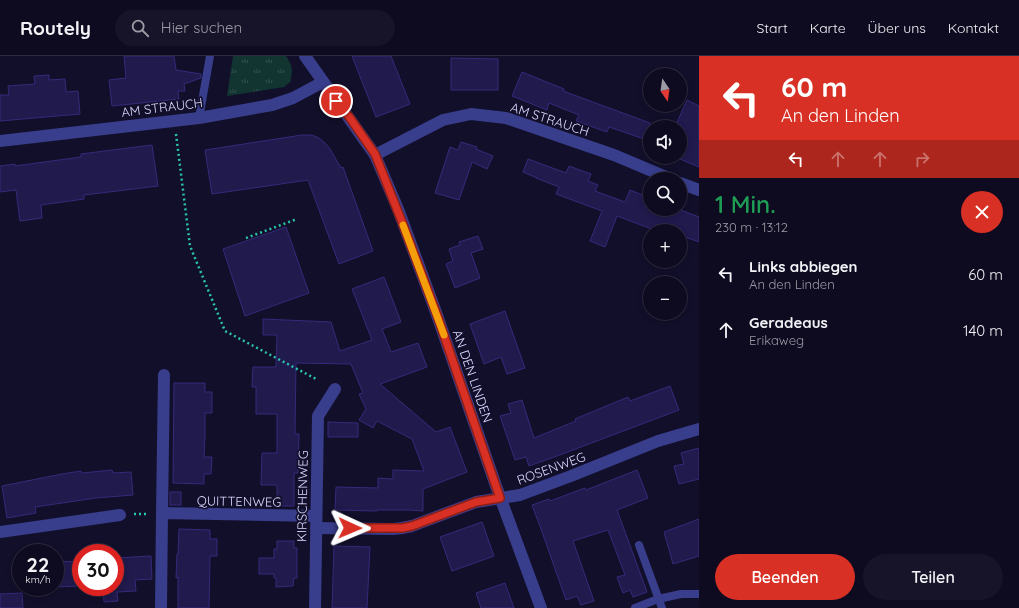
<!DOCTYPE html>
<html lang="de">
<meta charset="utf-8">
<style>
body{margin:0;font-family:Quicksand,sans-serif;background:#171429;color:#f1f3f6;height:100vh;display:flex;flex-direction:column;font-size:15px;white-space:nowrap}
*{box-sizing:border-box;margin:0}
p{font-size:13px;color:#9b9ba5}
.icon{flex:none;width:22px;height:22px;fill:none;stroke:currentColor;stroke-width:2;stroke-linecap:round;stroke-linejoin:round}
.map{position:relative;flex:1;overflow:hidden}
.side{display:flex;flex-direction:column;background:#0e0b20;width:320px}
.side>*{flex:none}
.top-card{background:#d93025;color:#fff;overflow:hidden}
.needle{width:26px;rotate:167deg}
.buttons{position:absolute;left:643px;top:12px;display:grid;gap:8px}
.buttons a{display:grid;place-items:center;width:44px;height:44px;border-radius:50%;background:#0e0b20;box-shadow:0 2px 6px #0003,0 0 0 1px #2e2b3e;font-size:20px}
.speed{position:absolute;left:12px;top:488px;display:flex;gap:8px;font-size:20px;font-weight:700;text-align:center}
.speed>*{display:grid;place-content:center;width:52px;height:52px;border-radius:50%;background:#0e0b20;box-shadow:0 2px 6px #0003,0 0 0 1px #2e2b3e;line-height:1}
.speed small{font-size:10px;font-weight:400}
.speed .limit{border:6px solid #d22;background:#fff;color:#111}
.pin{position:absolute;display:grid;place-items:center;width:34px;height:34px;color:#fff;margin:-17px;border:2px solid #fff;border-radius:50%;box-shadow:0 1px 4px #0007}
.me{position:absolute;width:44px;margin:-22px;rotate:91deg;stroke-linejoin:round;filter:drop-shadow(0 0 3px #0008)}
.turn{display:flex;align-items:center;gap:14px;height:84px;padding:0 16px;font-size:18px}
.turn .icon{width:52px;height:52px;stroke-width:2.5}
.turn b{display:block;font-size:28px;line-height:34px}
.lanes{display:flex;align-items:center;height:38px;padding:0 16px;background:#0003;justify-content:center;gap:20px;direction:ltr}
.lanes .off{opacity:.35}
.round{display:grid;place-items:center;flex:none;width:42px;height:42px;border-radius:21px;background:#171429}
.headline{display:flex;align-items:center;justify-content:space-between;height:68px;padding:0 16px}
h1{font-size:24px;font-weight:600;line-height:30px;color:#1e9e55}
.button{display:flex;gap:8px;margin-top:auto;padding:8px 16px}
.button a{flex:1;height:46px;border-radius:24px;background:#d93025;color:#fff;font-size:16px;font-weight:600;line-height:46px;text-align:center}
.button a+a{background:#171429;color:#f1f3f6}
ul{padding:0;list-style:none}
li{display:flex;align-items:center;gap:12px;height:56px;padding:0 16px}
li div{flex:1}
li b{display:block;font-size:15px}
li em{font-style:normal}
header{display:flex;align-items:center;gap:24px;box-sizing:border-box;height:56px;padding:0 20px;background:#0e0b20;border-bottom:1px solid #2e2b3e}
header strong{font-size:19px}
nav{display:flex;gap:22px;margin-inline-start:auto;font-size:14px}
.search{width:280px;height:36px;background:#171429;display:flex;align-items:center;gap:10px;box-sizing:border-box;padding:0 14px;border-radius:22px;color:#9b9ba5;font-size:15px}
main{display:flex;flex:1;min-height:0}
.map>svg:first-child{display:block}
.grass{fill:url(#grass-tufts)}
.building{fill:#201a4d;stroke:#342b7a}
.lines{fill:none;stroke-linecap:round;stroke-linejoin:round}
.path{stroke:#2ac3ac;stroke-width:2.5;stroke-dasharray:2 3;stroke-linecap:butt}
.lane{stroke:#383d8c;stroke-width:8}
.street{stroke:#383d8c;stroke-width:12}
.route-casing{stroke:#8d1f18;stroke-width:10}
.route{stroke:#d93025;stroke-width:7}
.slow{stroke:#f59e0b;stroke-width:7}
.labels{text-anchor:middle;stroke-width:3.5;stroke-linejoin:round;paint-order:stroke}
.street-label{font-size:13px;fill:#dad9ff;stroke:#120f2b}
</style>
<header>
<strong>Routely</strong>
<div class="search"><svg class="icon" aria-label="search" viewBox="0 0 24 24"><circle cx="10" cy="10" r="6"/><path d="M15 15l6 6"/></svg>Hier suchen</div>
<nav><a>Start</a><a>Karte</a><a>Über uns</a><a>Kontakt</a></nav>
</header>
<main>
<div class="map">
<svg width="699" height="552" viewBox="0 0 699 552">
<defs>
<pattern id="grass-tufts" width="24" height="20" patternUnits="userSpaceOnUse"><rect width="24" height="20" fill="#123531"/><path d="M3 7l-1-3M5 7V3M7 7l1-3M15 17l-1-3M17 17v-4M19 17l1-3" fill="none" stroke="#345250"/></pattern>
</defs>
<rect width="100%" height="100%" fill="#120f2b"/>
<path class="grass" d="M233 0H286C293 11 293 14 290 26L284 31 227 40Z"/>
<g class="building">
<polygon points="124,0 174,0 176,14 201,18 201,22 184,28 185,35 178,35 179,43 112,50 109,24 126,22"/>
<polygon points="352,0 391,0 410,48 376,61"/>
<polygon points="451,2 498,3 498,34 451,34"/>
<polygon points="522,16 564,33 563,35 650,67 650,85 609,71 607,76 576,65 579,59 549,47 547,54 512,40"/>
<polygon points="49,19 49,24 65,23 66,36 78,35 80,58 0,65 0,39 9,39 8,30 35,28 34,20"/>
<polygon points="687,44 699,50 699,111 680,103 680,71 675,71"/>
<polygon points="302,79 312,79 319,82 325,87 330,93 341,112 343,111 373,195 339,208 308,124 212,138 205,94"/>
<polygon points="461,86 477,91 476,93 493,100 487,113 472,106 459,144 435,137 450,91 458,94"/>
<polygon points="152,89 158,130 84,139 84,143 41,149 42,162 20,165 16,134 0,136 0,110 15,108 15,110 81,101 81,98"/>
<polygon points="528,103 566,117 569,110 591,118 588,125 598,129 595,135 625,146 630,134 650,142 650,153 678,153 699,161 699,186 680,179 680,175 657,175 617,160 605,191 590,185 602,155 556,138 559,131 536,122 537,122 523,116"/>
<polygon points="286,171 309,237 245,260 223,193"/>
<polygon points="478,180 483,193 471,197 480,222 455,232 446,208 453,205 449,193 460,189 459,186"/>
<polygon points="384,221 401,266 382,273 391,296 418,287 427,311 380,328 436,376 450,371 467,416 423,433 423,455 409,454 377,454 377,455 335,454 336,431 378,432 378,422 393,423 393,414 424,415 412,383 377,365 373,372 359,364 366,353 359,338 363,337 351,308 296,307 295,378 299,378 298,417 294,417 294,450 277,450 277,429 261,429 262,397 277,397 277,358 256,358 256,331 252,331 253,311 276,311 277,279 263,279 263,263 331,266 340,295 372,284 352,233"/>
<polygon points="505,255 525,312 507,318 501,301 484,308 470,268"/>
<polygon points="174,327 205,327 205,336 212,336 212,357 205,357 205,379 204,401 212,401 211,418 204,418 204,428 173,427"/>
<polygon points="670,330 679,354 557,400 529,410 526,401 515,404 500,360 511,357 508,348 522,344 534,382 576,365 575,363 628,341 630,345"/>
<polygon points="328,366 358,367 358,381 328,381"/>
<polygon points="699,392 699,423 679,428 674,410 684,408 681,397"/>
<polygon points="112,414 113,417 131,416 133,439 96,442 35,451 36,457 7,462 2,430 62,418 81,415 82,417"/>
<polygon points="637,414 648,442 617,454 647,536 633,541 630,534 623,537 617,521 625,519 608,474 573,485 594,545 581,549 577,540 566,544 541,473 532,449 549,443 550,445 585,432 586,434"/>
<rect x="170" y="436" width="11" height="13"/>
<polygon points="699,463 699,500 673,508 664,476"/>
<polygon points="482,466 494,500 452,515 440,481"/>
<polygon points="179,473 210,474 210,483 217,483 217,500 210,500 209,552 178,552 178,521 176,522 177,498 178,498"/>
<polygon points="277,485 294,485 294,492 297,492 297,522 294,522 293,530 276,531 276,522 274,522 274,518 259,518 259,502 274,502 274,493 277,493"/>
<polygon points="334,490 370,491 367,552 332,552"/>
<polygon points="151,500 152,523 135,524 136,535 117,536 118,545 104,546 103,531 115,531 115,502"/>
<polygon points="81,505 81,530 55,531 55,506"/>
<polygon points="505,527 514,552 481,552 476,537"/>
<polygon points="22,537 23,552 0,552 0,538"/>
</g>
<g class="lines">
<g class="path">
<polyline points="176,78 190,190 225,275 318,324"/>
<polyline points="246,182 297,163"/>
<polyline points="134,458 147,458"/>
</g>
<g class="lane">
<polyline points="199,62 210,0"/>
<polyline points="639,489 662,552"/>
<polyline points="635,552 658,543 681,538 699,538"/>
</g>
<g class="street">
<polyline points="305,0 375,99 398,153 437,259 496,430 541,552"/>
<polyline points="0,85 199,62 272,49 293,42 323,26"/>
<polyline points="375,99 443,64 471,58 506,62 614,99 671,123"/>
<polyline points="680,127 699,134"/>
<polyline points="162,457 164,319"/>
<polyline points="316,472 393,473 402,472 412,470 476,446 520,439 571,420 658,385 699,373"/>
<polyline points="0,476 120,459"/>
<polyline points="161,552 162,457 316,460"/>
<polyline points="315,552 318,360 335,333"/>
</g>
</g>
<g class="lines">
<g class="route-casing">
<polyline id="route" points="336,45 350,62 375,98 402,166 437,259 500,442 476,446 412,470 402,472 350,472"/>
</g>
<use href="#route" class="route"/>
<polyline class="slow" points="403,169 444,279"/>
</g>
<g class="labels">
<g class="street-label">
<text transform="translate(162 51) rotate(-7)" y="5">AM STRAUCH</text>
<text transform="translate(550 63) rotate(18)" y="5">AM STRAUCH</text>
<text transform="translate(473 320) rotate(71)" y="5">AN DEN LINDEN</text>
<text transform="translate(551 412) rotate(-20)" y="5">ROSENWEG</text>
<text transform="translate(302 440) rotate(-89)" y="5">KIRSCHENWEG</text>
<text transform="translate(239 445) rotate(1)" y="5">QUITTENWEG</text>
</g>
</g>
</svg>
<div class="buttons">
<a><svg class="needle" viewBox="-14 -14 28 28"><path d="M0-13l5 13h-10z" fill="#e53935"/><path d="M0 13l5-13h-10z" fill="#9b9ba5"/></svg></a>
<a><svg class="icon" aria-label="sound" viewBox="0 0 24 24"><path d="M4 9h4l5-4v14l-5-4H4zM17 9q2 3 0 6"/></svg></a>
<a><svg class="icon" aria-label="search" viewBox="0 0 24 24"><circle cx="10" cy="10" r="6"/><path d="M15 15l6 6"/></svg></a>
<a>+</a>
<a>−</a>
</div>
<div class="speed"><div>22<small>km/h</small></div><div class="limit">30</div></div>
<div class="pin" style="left:336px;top:45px;background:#d93025"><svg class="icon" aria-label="arrive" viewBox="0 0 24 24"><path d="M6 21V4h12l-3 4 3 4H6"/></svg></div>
<svg class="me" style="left:350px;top:472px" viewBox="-20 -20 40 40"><path d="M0-17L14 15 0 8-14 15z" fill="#d93025" stroke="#fff" stroke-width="4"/></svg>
</div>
<section class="side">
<div class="top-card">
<div class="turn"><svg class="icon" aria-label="left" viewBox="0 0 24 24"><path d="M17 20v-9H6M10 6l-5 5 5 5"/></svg><div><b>60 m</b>An den Linden</div></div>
<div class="lanes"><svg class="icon" aria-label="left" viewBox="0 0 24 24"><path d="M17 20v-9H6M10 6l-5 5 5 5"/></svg><svg class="icon off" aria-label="ahead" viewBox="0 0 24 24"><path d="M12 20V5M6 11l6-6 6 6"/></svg><svg class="icon off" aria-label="ahead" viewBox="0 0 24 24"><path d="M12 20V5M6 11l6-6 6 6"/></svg><svg class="icon off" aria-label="right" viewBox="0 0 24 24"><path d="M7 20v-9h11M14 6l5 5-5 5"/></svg></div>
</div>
<div class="headline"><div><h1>1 Min.</h1><p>230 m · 13:12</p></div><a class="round" style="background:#d93025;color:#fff"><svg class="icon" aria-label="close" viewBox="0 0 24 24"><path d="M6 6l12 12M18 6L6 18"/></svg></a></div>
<ul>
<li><svg class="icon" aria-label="left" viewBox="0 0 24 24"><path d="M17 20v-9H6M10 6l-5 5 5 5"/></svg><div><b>Links abbiegen</b><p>An den Linden</p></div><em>60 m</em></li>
<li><svg class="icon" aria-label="ahead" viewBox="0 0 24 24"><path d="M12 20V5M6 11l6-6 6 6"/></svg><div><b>Geradeaus</b><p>Erikaweg</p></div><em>140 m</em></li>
</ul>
<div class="button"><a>Beenden</a><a>Teilen</a></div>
</section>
</main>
